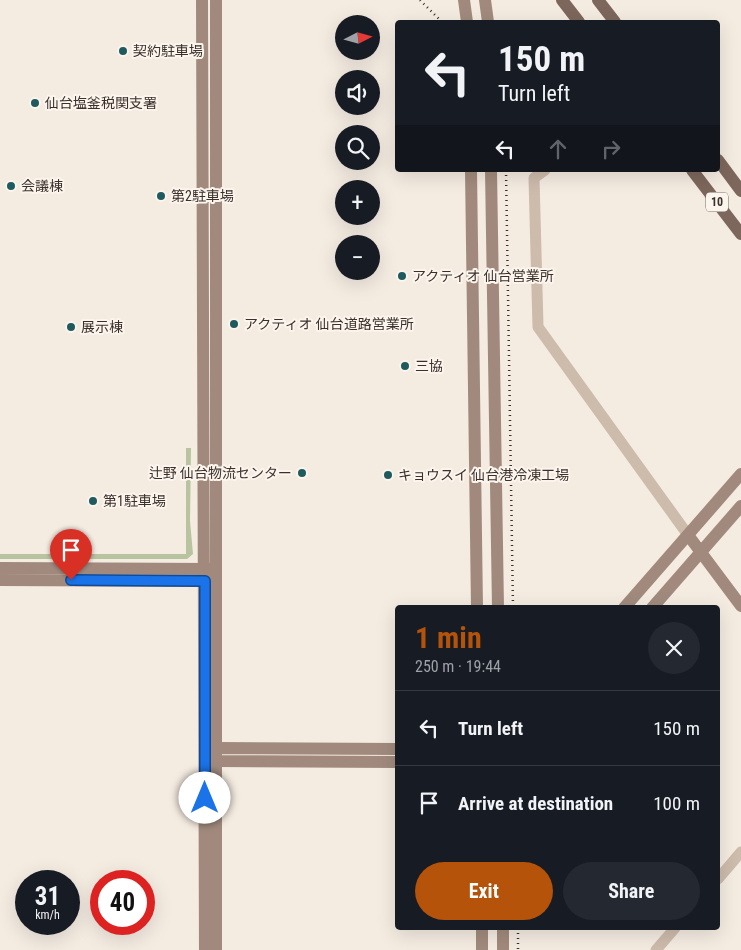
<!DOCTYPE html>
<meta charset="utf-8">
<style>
body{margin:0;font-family:"Roboto Condensed","Noto Sans JP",sans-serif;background:#242831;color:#f1f3f6;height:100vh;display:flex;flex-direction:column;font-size:19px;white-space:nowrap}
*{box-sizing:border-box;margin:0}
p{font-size:16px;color:#9ea1a6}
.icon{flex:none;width:28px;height:28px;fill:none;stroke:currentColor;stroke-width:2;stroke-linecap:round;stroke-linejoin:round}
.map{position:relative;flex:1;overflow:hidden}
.panel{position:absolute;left:395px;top:605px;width:325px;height:325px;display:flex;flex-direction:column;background:#171b24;border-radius:5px;box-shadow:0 5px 20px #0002}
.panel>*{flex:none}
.banner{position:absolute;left:395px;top:20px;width:325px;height:152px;border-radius:5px;box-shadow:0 5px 20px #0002;background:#171b24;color:#f1f3f6;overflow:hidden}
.needle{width:32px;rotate:84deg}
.fabs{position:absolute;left:335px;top:15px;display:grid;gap:10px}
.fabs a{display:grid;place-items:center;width:45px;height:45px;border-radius:50%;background:#171b24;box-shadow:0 5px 20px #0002;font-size:25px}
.speed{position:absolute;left:15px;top:870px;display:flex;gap:10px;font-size:25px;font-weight:700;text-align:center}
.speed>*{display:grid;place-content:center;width:65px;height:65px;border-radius:50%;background:#171b24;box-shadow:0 5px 20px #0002;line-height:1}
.speed small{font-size:12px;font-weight:400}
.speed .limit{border:8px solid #d22;background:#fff;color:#111}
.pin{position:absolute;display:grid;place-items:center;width:42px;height:42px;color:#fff;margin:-51px -21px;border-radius:50% 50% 50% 0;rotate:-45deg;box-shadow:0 0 5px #0007}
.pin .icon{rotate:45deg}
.me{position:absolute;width:55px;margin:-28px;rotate:0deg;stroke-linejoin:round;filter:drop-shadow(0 0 4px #0008)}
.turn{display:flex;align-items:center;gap:18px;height:105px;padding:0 20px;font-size:22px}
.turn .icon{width:65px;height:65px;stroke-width:2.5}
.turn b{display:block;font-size:35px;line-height:42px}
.lanes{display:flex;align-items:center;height:48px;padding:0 20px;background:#0003;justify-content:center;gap:25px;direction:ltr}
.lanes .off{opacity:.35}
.round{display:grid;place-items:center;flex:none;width:52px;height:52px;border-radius:26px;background:#242831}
.summary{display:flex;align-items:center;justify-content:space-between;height:85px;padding:0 20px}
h1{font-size:30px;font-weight:700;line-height:38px;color:#b45309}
.cta{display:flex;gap:10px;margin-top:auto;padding:10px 20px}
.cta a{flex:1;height:58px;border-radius:30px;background:#b45309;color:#fff;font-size:20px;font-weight:700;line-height:58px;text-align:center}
.cta a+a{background:#242831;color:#f1f3f6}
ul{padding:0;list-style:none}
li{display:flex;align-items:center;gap:15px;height:75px;padding:0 20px;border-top:1px solid #363941}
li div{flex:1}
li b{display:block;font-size:19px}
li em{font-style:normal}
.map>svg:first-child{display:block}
.green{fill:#b8c4a0}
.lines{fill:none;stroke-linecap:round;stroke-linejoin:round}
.street{stroke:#cdbbac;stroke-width:11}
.secondary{stroke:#a18a7d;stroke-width:12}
.primary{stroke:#7d675c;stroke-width:12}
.rail{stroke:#3b302b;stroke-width:2.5;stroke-dasharray:1 4;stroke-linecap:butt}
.route-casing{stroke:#114b97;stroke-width:12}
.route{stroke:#1a73e8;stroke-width:9}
.poi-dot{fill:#1f5a5e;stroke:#fbf5ee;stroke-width:2}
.labels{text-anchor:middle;stroke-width:4;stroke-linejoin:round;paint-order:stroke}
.shield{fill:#fbf5ee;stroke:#756b66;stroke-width:1}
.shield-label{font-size:12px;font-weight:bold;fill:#3b302b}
.poi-label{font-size:14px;fill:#3b302b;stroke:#fbf5ee;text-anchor:start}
</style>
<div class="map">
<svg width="741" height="950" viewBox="0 0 741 950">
<rect width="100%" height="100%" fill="#f4ebe1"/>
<polygon class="green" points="186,448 191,448 190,521 193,554 187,559 0,559 0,554 186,554"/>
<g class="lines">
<g class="street">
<polyline points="545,170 534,178 538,327 688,535"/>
<polyline points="718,879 741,852"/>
<polyline points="656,950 675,928"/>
</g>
<g class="secondary">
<polyline points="202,0 205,950"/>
<polyline points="216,0 216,950"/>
<polyline points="464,0 467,22"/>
<polyline points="485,0 488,22"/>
<polyline points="471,170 477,608"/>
<polyline points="491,170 498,608"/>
<polyline points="688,535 741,606"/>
<polyline points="0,568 212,569"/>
<polyline points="0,580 211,581"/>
<polyline points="624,608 741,474"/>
<polyline points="652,608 741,506"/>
<polyline points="209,752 217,748 398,749"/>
<polyline points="211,758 217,761 398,762"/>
<polyline points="482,928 482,950"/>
<polyline points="503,928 503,950"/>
</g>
<g class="primary">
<polyline points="562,0 579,22"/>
<polyline points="598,0 615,22"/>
<polyline points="718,160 741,191"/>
<polyline points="692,170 741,234"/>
</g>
<g class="rail">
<polyline points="420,0 442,22"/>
<polyline points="506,170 513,608"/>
<polyline points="518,928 518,950"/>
</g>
</g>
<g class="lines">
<g class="route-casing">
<polyline id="route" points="71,580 205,581 205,798"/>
</g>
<use href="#route" class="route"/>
</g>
<g class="poi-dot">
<circle cx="123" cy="51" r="5"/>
<circle cx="35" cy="103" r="5"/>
<circle cx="11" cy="186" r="5"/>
<circle cx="161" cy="196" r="5"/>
<circle cx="402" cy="276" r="5"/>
<circle cx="234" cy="324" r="5"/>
<circle cx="71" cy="327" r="5"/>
<circle cx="405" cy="366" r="5"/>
<circle cx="302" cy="473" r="5"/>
<circle cx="388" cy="475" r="5"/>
<circle cx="93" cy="501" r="5"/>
</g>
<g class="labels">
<rect class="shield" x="706" y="192.5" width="22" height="19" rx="4"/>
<g class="shield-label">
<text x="717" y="206">10</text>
</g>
<g class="poi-label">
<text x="133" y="56">契約駐車場</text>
<text x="45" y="108">仙台塩釜税関支署</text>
<text x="21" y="191">会議棟</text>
<text x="171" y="201">第2駐車場</text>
<text x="412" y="281">アクティオ 仙台営業所</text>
<text x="244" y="329">アクティオ 仙台道路営業所</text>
<text x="81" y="332">展示棟</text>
<text x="415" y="371">三協</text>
<text x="292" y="478" text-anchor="end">辻野 仙台物流センター</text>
<text x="398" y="480">キョウスイ 仙台港冷凍工場</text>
<text x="103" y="506">第1駐車場</text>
</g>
</g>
</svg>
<div class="fabs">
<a><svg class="needle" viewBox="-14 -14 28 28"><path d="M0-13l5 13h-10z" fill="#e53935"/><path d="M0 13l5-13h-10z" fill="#9ea1a6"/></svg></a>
<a><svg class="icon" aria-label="sound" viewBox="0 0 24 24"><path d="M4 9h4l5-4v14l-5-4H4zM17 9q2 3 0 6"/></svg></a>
<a><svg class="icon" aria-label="search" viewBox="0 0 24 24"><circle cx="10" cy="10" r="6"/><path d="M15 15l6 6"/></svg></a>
<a>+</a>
<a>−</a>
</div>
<div class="speed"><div>31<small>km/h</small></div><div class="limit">40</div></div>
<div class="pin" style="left:71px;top:580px;background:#d93025"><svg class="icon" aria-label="arrive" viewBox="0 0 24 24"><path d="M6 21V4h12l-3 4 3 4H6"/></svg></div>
<svg class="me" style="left:205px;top:798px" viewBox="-20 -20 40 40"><circle r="19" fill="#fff"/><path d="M0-13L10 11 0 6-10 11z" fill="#1a73e8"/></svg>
<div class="banner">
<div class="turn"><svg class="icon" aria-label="left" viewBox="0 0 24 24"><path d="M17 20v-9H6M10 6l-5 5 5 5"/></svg><div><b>150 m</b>Turn left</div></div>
<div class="lanes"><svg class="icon" aria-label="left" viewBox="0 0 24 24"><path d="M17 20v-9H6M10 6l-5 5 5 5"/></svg><svg class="icon off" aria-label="ahead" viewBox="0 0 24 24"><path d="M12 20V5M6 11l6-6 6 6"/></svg><svg class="icon off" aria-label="right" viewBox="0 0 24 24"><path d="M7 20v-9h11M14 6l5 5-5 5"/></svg></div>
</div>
<section class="panel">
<div class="summary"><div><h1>1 min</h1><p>250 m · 19:44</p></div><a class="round"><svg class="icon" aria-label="close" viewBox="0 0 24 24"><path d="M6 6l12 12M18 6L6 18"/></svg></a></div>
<ul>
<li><svg class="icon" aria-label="left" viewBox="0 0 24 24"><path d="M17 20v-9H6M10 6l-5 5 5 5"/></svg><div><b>Turn left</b></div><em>150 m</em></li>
<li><svg class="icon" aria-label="arrive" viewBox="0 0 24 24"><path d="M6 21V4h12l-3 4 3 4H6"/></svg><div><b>Arrive at destination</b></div><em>100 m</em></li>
</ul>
<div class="cta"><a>Exit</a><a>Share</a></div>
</section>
</div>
